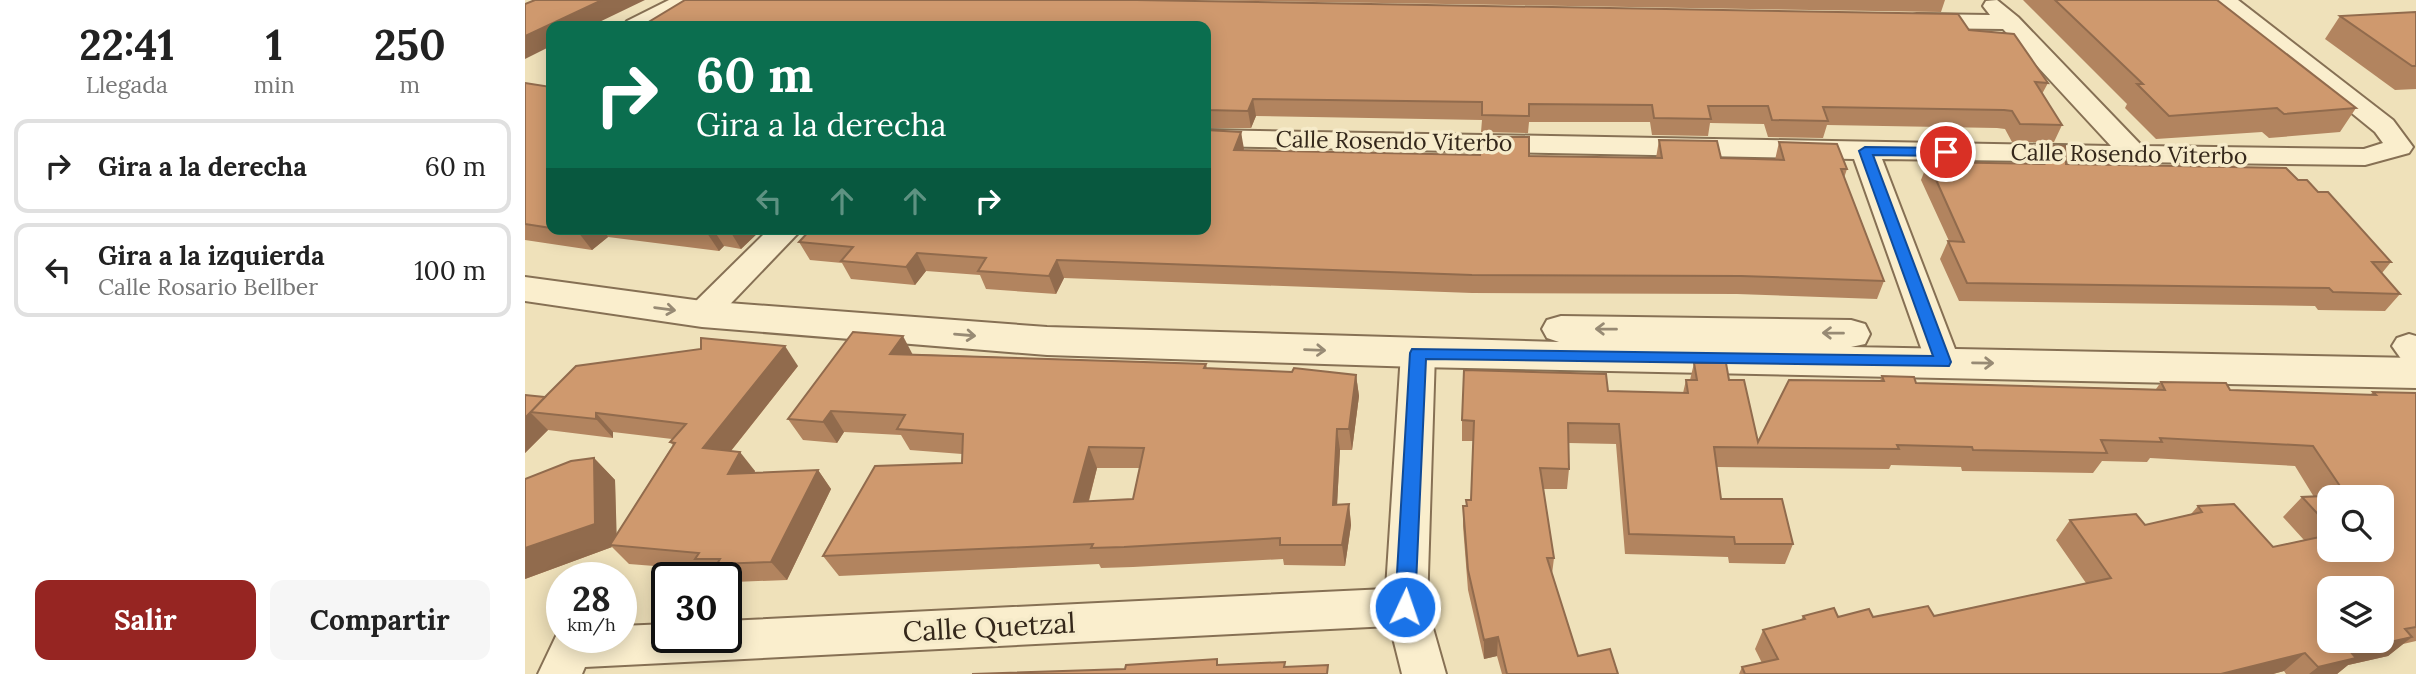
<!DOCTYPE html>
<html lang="es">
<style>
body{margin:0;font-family:Lora,serif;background:#f6f6f6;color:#222;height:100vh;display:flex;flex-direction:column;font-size:26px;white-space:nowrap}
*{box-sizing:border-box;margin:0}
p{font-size:23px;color:#767676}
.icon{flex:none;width:38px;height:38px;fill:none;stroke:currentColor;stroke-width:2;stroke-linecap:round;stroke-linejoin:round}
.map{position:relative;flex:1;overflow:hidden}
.details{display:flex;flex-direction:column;background:#fff;width:525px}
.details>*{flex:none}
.banner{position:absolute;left:21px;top:21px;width:665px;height:214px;border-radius:14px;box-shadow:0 4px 18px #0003;background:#0b6e4f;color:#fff;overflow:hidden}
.fabs{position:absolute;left:1792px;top:485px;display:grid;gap:14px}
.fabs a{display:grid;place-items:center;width:77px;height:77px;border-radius:14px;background:#fff;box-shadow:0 4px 18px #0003;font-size:35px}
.speed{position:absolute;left:21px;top:562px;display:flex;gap:14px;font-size:35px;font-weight:700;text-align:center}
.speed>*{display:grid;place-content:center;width:91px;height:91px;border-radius:50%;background:#fff;box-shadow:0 4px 18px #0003;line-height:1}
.speed small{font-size:18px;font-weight:400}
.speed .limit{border:4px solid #111;border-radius:10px;background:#fff;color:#111}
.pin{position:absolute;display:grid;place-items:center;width:60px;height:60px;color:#fff;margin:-30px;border:4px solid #fff;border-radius:50%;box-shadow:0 2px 7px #0007}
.me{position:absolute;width:77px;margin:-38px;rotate:3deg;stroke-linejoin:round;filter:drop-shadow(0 0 5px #0008)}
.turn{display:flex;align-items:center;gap:24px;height:147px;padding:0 35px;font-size:32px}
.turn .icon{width:91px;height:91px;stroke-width:2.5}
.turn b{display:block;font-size:49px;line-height:60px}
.lanes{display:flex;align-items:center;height:66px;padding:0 35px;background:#0003;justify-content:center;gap:35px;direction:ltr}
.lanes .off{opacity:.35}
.eta{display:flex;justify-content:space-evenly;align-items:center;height:119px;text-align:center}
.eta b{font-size:42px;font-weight:700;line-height:49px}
.cta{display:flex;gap:14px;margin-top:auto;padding:14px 35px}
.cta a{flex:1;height:80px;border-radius:14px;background:#962522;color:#fff;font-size:28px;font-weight:700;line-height:80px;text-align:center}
.cta a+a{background:#f6f6f6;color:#222}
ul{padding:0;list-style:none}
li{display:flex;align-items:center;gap:21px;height:94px;margin:0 14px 10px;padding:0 21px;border:4px solid #e0e0e0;border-radius:14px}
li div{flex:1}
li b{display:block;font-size:26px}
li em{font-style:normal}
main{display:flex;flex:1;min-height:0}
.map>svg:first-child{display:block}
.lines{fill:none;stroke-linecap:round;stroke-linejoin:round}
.minor-casing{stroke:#867054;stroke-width:4}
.tertiary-casing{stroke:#867054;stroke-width:4}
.minor{fill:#faeecd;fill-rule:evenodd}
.tertiary{fill:#faeecd;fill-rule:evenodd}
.wall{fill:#b2845f;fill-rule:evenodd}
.shaded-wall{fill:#916b4d}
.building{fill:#cf996e;stroke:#916b4d;stroke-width:2;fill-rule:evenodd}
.oneway{stroke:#978a74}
.route{fill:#1a73e8;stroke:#114b97;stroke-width:2}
.labels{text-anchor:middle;stroke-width:7;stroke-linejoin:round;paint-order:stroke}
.street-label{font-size:23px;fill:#34271a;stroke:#f6ebca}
.near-street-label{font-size:28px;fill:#34271a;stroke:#f6ebca}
</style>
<main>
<section class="details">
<div class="eta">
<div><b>22:41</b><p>Llegada</p></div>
<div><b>1</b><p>min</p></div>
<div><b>250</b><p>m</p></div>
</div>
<ul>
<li><svg class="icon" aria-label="right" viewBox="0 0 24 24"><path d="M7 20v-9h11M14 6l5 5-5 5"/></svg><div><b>Gira a la derecha</b></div><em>60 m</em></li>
<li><svg class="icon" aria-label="left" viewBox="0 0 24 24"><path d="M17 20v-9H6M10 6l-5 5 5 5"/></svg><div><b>Gira a la izquierda</b><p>Calle Rosario Bellber</p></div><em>100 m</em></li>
</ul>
<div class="cta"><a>Salir</a><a>Compartir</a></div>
</section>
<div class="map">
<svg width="1891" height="674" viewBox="0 0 1891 674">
<rect width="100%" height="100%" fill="#efe1ba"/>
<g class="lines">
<g class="minor-casing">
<g id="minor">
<polygon points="144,0 173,0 170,5 128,26 98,26 102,21"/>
<polygon points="1472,0 1493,17 1617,146 1839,149 1858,143 1850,132 1688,0 1713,0 1868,120 1888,147 1884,153 1840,165 1357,159 1435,362 1430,371 1418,374 1406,371 1401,362 1329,159 681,146 681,130 1586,146 1478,29 1392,28 1384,26 1380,21 1384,16 1392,14 1465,15 1458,6 1461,1"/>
<polygon points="244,229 277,229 188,322 177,325 166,322 161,314 166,306"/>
<polygon points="1884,334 1891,336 1891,366 1879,363 1867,346 1872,338"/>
<polygon points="893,341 905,344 910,353 902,607 921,674 877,674 865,626 60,667 57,674 13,674 32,634 37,632 37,637 96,637 96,626 142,624 142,637 201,637 201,621 861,589 876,353 881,344"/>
</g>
</g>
<g class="tertiary-casing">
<polygon id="tertiary" points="0,277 177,301 522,327 1034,342 1022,338 1017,329 1022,320 1036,316 1326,320 1340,324 1345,334 1340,344 1326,347 1891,358 1891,388 893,367 522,355 177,327 0,301"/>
</g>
<use href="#minor" class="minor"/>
<use href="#tertiary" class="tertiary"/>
</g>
<g class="wall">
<polygon points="669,0 1420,0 1416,12"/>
<polygon points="1498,0 1692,0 1831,108 1815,132 1744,138 1737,132 1631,139 1600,108 1602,104"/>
<polygon points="1891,12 1891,89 1870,90 1800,39 1815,16"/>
<polygon points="681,26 1444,30 1523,83 1517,94 1537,125 1529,142 1487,142 1480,129 1472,128 1302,125 1298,138 1243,137 1239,124 1185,123 1183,136 1127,135 1125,122 1004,122 1003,133 956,132 957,120 731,116 726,128 681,128"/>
<polygon points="0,83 26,87 26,229 237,229 216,249 199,246 194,251 83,237 67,250 0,240"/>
<polygon points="716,132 718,150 1131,158 1134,140 1196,158 1250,160 1254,142 1322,169 1319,178 1359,281 1352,299 1212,294 947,293 539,278 531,294 461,289 455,275 401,271 390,285 326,279 317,263 285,260 274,242 681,229"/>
<polygon points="1508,146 1541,164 1773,180 1793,192 1866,262 1857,273 1875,294 1860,311 1793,310 1790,306 1434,301 1415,259 1423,241 1424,241 1396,180 1403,162 1500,164"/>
<path d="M388 354 681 364 682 368 831 375 834 396 827 450H815L812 504H824L826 525 820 566 759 565 758 559 608 567 576 568 574 564 314 576 298 556 437 463V454L385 450 376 435 319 432 312 443 278 440 263 419ZM572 468H615L608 499 564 501Z"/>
<path d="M1169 363 1204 380 1233 442 1355 381 1357 376 1391 383 1631 389 1636 382 1705 390 1845 395 1848 392 1891 393V641L1878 644 1863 656 1823 665 1812 674H1761L1759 671 1748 674H1214L1217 667 1237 663 1230 649 1238 630 1276 620 1278 616 1348 617 1409 616 1561 583 1531 540 1545 520 1620 525 1666 514 1673 506 1748 547 1779 540 1758 517 1777 497H1789L1770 466 1625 458 1622 462 1577 461 1568 473 1437 471 1436 467 1366 465 1364 469 1192 467 1196 499 1268 544 1260 564 1204 563 1203 557 1100 554 1091 444 1044 443V469L1042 489H1018L1029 558 1027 574 1053 656 1093 674H977L972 656 959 659 943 590 938 526V506H941L946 500 948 441H937V420L1083 391 1158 393 1161 380H1165ZM1804 497 1857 550H1804Z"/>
<polygon points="273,366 206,451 230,471 229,473 293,470 306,489 262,580 209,582 204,577 187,578 180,570 104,564 87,547 0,579 69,458 90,480 91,535 148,445 145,442 147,439 88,432 88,438 23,430 0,453 0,395 20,397"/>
</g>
<g class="shaded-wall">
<polygon points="77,0 120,0 66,26 26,26 26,46 0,59 0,36"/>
<polygon points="728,99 731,116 726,128 723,111"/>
<polygon points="716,132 719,149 712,168 709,150"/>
<polygon points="57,229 78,229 83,237 67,250 53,232"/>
<polygon points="186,229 188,229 199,246 194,251 182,233"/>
<polygon points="207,229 237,229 216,249 205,231"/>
<polygon points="392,253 401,271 390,285 381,267"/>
<polygon points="532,260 539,278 531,294 524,276"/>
<polygon points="378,336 389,357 365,354"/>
<polygon points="260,346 273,366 193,467 178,448"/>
<polygon points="831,375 834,396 827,450 824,429"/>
<polygon points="306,411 319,432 312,443 298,422"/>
<polygon points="5,412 23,430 0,453 0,418"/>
<polygon points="71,413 88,432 88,438 71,419"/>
<polygon points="812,429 815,450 811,525 808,505"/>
<polygon points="564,447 572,468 558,522 549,502"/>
<polygon points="215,452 230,471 219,493 203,474"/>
<polygon points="69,458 90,480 92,545 85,545 87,547 0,579 0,548"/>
<polygon points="293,470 306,489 262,580 246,562"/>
<polygon points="824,504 826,525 820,566 817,545"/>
<polygon points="973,637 972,656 959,659 959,640"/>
<polygon points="1887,637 1863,656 1823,665 1812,674 1784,674 1793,667 1825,651"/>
<polygon points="1780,653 1759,671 1748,674 1696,674"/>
</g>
<g class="building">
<polygon points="10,0 77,0 0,36 0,4"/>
<polygon points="160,0 611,0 1433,14 1444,30 1489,34 1523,83 1510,82 1537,125 1495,124 1487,111 1479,110 1298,107 1303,121 1247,120 1243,106 1183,106 1186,119 1129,118 1127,105 1004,104 1004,116 957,115 957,102 728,99 723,111 681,110 681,26 117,26"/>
<polygon points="1530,0 1692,0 1831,108 1759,114 1752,108 1644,116 1612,84 1618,84"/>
<polygon points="1891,12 1891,66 1887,66 1815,16"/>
<polygon points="0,83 26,87 26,228 0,224"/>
<polygon points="681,130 716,132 709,150 955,155 956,137 1004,137 1004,156 1137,158 1134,140 1192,141 1196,158 1259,160 1254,142 1312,144 1322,169 1316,169 1359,281 1216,276 947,275 532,260 524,276 453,271 461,258 392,253 381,267 316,261 328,247 274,242 286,229 681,229"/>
<polygon points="1508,146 1540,146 1541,164 1761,168 1773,180 1782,180 1793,192 1803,192 1866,262 1847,262 1875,294 1808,292 1804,288 1442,283 1423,241 1439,242 1403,162 1519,164"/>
<polygon points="35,229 57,229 53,232"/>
<polygon points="151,229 186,229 182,233"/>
<path d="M328 332 378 336 365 354 681 364 679 368 767 372 769 368 831 375 824 429H812L808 505 824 504 817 545H755V538L599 547 566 548 568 544 298 556 350 466 437 463 438 434 372 429 380 415 306 411 298 422 263 419ZM564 447 619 448 608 499 549 502Z"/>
<polygon points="176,338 260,346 178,448 215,452 203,474 293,470 246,562 192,564 195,559 170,559 174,553 85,545 150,443 145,442 161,424 71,413 71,419 5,412 51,366 176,349"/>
<path d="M1169 363H1201L1204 380H1219L1233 442 1264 380 1359 381 1357 376 1389 377 1391 383 1640 390 1636 382 1701 383 1705 390 1851 395 1848 392 1891 393V627L1880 629 1887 637 1825 651 1831 658 1793 667 1780 653 1696 674H1220L1217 667 1253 659 1238 630 1280 619 1278 616 1309 608 1313 617 1344 609 1348 617 1403 606 1409 616 1586 578 1545 520 1611 514 1620 525 1677 512 1673 506 1709 504 1748 547 1804 535V550H1857V497H1804V526L1777 497 1821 495 1788 446 1635 438 1637 442 1576 440 1582 453 1448 450 1447 447 1372 445 1374 449 1189 447 1196 499H1257L1268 544H1210L1209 537 1104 534 1094 424 1043 423 1044 469 1015 468 1029 558H1022L1053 656 1085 649 1093 674H982L973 637 959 640 943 570 938 506H942L941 500H946L949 421 937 420 939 370 1081 374 1083 391 1163 393 1161 380H1172ZM1804 588H1857V640H1804Z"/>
<polygon points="0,395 20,397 0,418"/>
<polygon points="69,458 70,524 0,548 0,479 46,461"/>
<polygon points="692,659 692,665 760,662 759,667 803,665 802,674 447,674 600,669 601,665"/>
</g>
<defs><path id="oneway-shaft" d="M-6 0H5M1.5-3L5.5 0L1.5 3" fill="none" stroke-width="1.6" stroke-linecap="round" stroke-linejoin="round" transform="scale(1.75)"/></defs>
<g class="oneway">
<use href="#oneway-shaft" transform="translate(140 309) rotate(8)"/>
<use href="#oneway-shaft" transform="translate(1081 329) rotate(-179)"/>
<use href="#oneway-shaft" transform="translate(1308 333) rotate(-179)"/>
<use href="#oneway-shaft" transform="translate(440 335) rotate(5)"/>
<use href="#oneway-shaft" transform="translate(790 350) rotate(2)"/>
<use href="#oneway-shaft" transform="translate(1458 363) rotate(1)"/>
</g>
<polygon class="route" points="1340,147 1421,148 1427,152 1421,156 1348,155 1426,362 1424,366 901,359 890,607 888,613 880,616 873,613 870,607 885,353 887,349 1408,356 1334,151"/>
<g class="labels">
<g class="street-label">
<text transform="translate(869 141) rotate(1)" y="8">Calle Rosendo Viterbo</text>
<text transform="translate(1604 154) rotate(1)" y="8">Calle Rosendo Viterbo</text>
</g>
<g class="near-street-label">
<text transform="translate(464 627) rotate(-3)" y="10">Calle Quetzal</text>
</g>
</g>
</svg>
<div class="fabs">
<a><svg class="icon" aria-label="search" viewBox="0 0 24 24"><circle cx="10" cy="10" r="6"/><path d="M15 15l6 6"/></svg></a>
<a><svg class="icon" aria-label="layers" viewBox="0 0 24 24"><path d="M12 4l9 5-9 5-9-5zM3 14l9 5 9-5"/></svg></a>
</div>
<div class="speed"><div>28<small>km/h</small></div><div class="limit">30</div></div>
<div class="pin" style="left:1421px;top:152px;background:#d93025"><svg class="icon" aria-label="arrive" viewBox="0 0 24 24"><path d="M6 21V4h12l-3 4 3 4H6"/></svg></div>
<svg class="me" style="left:880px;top:607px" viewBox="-20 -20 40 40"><circle r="17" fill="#1a73e8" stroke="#fff" stroke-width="3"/><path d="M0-11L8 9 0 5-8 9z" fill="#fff"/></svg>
<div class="banner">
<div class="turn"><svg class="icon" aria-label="right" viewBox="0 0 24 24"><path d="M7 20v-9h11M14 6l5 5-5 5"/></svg><div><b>60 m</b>Gira a la derecha</div></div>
<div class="lanes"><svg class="icon off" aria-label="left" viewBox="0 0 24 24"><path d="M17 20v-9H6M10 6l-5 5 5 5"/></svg><svg class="icon off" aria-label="ahead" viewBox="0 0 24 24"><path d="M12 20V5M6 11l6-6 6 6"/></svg><svg class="icon off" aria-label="ahead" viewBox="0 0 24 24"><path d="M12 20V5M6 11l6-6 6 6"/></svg><svg class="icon" aria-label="right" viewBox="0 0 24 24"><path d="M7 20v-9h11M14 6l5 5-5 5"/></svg></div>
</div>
</div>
</main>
